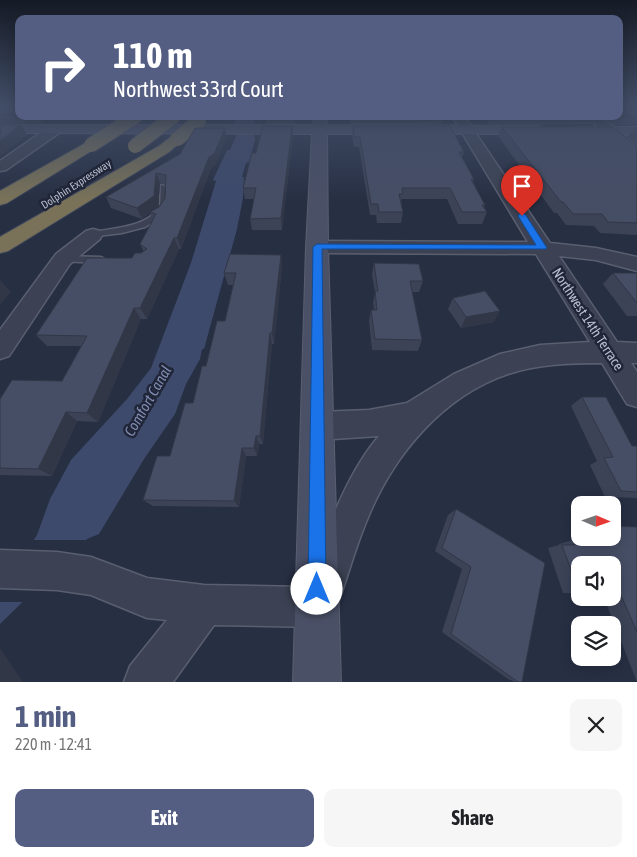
<!DOCTYPE html>
<meta charset="utf-8">
<style>
body{margin:0;font-family:"Asap Condensed",sans-serif;background:#f6f6f6;color:#202124;height:100vh;display:flex;flex-direction:column;font-size:19px;white-space:nowrap}
*{box-sizing:border-box;margin:0}
p{font-size:16px;color:#757577}
.icon{flex:none;width:28px;height:28px;fill:none;stroke:currentColor;stroke-width:2;stroke-linecap:round;stroke-linejoin:round}
.map{position:relative;height:682px;overflow:hidden}
.panel{display:flex;flex-direction:column;background:#fff;flex:1}
.panel>*{flex:none}
.hud{position:absolute;left:15px;top:15px;width:608px;height:105px;border-radius:10px;box-shadow:0 2px 12px #0003;background:#545e83;color:#fff;overflow:hidden}
.needle{width:32px;rotate:92deg}
.fabs{position:absolute;left:571px;top:496px;display:grid;gap:10px}
.fabs a{display:grid;place-items:center;width:50px;height:50px;border-radius:10px;background:#fff;box-shadow:0 2px 12px #0003;font-size:25px}
.pin{position:absolute;display:grid;place-items:center;width:42px;height:42px;color:#fff;margin:-51px -21px;border-radius:50% 50% 50% 0;rotate:-45deg;box-shadow:0 0 5px #0007}
.pin .icon{rotate:45deg}
.me{position:absolute;width:55px;margin:-28px;rotate:0deg;stroke-linejoin:round;filter:drop-shadow(0 0 4px #0008)}
.turn{display:flex;align-items:center;gap:18px;height:105px;padding:0 15px;font-size:22px}
.turn .icon{width:65px;height:65px;stroke-width:2.5}
.turn b{display:block;font-size:35px;line-height:42px}
.round{display:grid;place-items:center;flex:none;width:52px;height:52px;border-radius:10px;background:#f6f6f6}
.head{display:flex;align-items:center;justify-content:space-between;height:85px;padding:0 15px}
h1{font-size:30px;font-weight:700;line-height:38px;color:#545e83}
.button{display:flex;gap:10px;margin-top:auto;padding:10px 15px}
.button a{flex:1;height:58px;border-radius:10px;background:#545e83;color:#fff;font-size:20px;font-weight:700;line-height:58px;text-align:center}
.button a+a{background:#f6f6f6;color:#202124}
.map>svg:first-child{display:block}
.water{fill:#3e4a6c}
.pier{fill:#272f43}
.lines{fill:none;stroke-linecap:round;stroke-linejoin:round}
.lane-casing{stroke:#5a5f70;stroke-width:3}
.street-casing{stroke:#5a5f70;stroke-width:3}
.secondary-casing{stroke:#5a5f70;stroke-width:2}
.highway-casing{stroke:#464c5d;stroke-width:2}
.lane{fill:#3c4253;fill-rule:evenodd}
.street{fill:#3c4253;fill-rule:evenodd}
.secondary{fill:#4a5066;fill-rule:evenodd}
.highway{fill:#797259;fill-rule:evenodd}
.highway-bridge-casing{stroke:#464c5d;stroke-width:16;stroke-linecap:butt}
.highway-bridge{stroke:#797259;stroke-width:14}
.wall{fill:#3c4357;fill-rule:evenodd}
.shaded-wall{fill:#313747}
.building{fill:#464e65;stroke:#313747}
.route{fill:#1a73e8;stroke:#114b97}
.labels{text-anchor:middle;stroke-width:5;stroke-linejoin:round;paint-order:stroke}
.far-street-label{font-size:11px;fill:#b9bdcd;stroke:#202638}
.street-label{font-size:14px;fill:#b9bdcd;stroke:#202638}
.water-label{font-size:15px;font-style:italic;fill:#818eb3;stroke:#202638}
</style>
<div class="map">
<svg width="637" height="682" viewBox="0 0 637 682">
<rect width="100%" height="100%" fill="#272f43"/>
<polygon class="water" points="235,116 256,116 253,125 255,140 249,162 246,163 242,177 244,177 243,198 237,229 204,349 202,349 200,359 186,384 175,414 144,459 99,534 87,539 0,624 0,573 27,550 37,535 50,499 71,460 127,399 151,368 191,263 216,181 213,180 227,150 230,150 236,136"/>
<polygon class="pier" points="31,540 88,540 26,602 0,602 0,570 25,548"/>
<g class="lines">
<g class="lane-casing">
<g id="lane">
<path d="M161 185 168 187V208L162 217 145 227 122 233 90 237V233C114 227 142 229 160 208Z"/>
<polygon points="63,256 101,257 106,260 101,263 59,261 59,257"/>
</g>
</g>
<g class="street-casing">
<g id="street">
<path d="M452 116H464L550 243 596 248 637 257V271L596 260 559 256 617 342 637 343V363H631L637 372V407L627 404 602 363C571 363 538 364 508 374 442 396 392 457 367 520 353 553 345 588 331 621L317 627 214 625 173 682H124L130 666 167 620 147 618 91 595 57 590 0 588V550L57 552 91 557 147 578 204 585 305 587C324 539 345 475 379 436L318 440 307 436 303 426 307 416 318 412 369 410 407 403 454 374 500 354 540 345 590 342 536 254 317 253 310 251 307 247 310 243 317 241 528 242Z"/>
<polygon points="585,116 599,116 637,146 637,157 632,156"/>
<polygon points="54,126 59,127 61,130 59,133 6,170 0,171 0,161 49,127"/>
<polygon points="93,229 100,231 102,235 100,239 70,264 9,356 0,359 0,330 56,254 86,231"/>
</g>
</g>
<g class="secondary-casing">
<g id="secondary">
<polygon points="313,116 327,116 327,125 538,126 543,127 545,130 543,133 538,134 327,134 328,247 341,682 293,682 306,247 312,134 0,133 0,125 313,125"/>
<polygon points="579,127 637,127 637,135 574,134 572,131 574,128"/>
</g>
</g>
<g class="highway-casing">
<g id="highway">
<polygon points="177,135 182,136 184,139 169,152 8,251 0,253 0,237 159,146 172,136"/>
<polygon points="91,140 96,142 99,145 96,148 7,203 0,205 0,191"/>
</g>
</g>
<use href="#lane" class="lane"/>
<use href="#street" class="street"/>
<use href="#secondary" class="secondary"/>
<use href="#highway" class="highway"/>
<g class="highway-bridge-casing">
<g id="highway-bridge">
<polyline points="177,139 199,121"/>
<polyline points="91,145 136,116"/>
<polyline points="135,146 174,116"/>
</g>
</g>
<use href="#highway-bridge" class="highway-bridge"/>
</g>
<g class="wall">
<polygon points="0,104 19,104 19,116 101,116 98,120 46,120 42,123 0,124"/>
<polygon points="619,104 637,104 637,126 613,125 602,116 619,116"/>
<polygon points="265,116 296,116 295,124 267,124"/>
<polygon points="350,116 453,116 452,119 443,120 441,124 351,124"/>
<polygon points="466,116 598,116 593,125 490,125 486,119 468,119"/>
<polygon points="292,126 293,136 282,230 252,230 250,219 254,199 245,199 243,188 256,153"/>
<polygon points="353,126 464,152 462,158 474,179 473,182 485,205 484,208 487,212 482,224 458,224 447,199 402,199 401,204 403,212 401,223 377,223 376,215 370,215 359,147 354,147 352,136"/>
<polygon points="502,127 637,146 637,235 600,233 594,226 566,225 557,213 554,213 498,136"/>
<polygon points="635,127 637,127 637,144 628,137"/>
<path d="M226 138 216 164 211 168 181 249H179L147 319H141L98 422 77 421 52 476 0 475V399L62 381 81 346H47L36 335 132 258 144 252 140 244 153 220 150 213 142 219 111 208 106 197ZM160 183 166 185 165 198 158 207Z"/>
<polygon points="281,255 282,266 274,344 272,344 263,444 259,444 257,456 246,456 239,507 153,506 143,500 170,456 193,403 225,321 233,285 228,285 224,273"/>
<polygon points="374,263 423,281 419,292 412,292 422,340 418,351 372,350 369,321 371,310 374,310 373,302 375,293 372,274"/>
<polygon points="613,273 637,273 637,316 627,316 603,284"/>
<polygon points="453,298 494,322 461,328 448,309"/>
<polygon points="582,397 632,446 637,446 637,498 605,497 590,465 597,461 571,406"/>
<polygon points="456,509 522,682 515,682 508,679 442,632 462,569 435,551 448,515"/>
<polygon points="613,526 637,527 637,682 604,598 612,598 612,565 580,565 580,593 563,593 548,548 559,545 559,544 573,540 601,541 600,538 612,538"/>
</g>
<g class="shaded-wall">
<polygon points="38,116 44,116 46,120 42,123"/>
<polygon points="96,116 101,116 98,120"/>
<polygon points="443,116 453,116 452,119 443,120"/>
<polygon points="21,125 27,135 0,156 0,141"/>
<polygon points="292,126 293,136 282,230 281,218"/>
<polygon points="225,128 226,138 216,164 211,168 181,249 177,238 209,157"/>
<polygon points="156,173 160,183 158,207 142,219 137,208"/>
<polygon points="174,238 179,249 147,319 140,308"/>
<polygon points="281,255 282,266 274,344 272,333"/>
<polygon points="0,280 11,292 0,305"/>
<polygon points="134,308 141,319 98,422 87,413"/>
<polygon points="500,311 494,322 461,328 466,317"/>
<polygon points="270,333 272,344 263,444 260,436"/>
<polygon points="66,412 77,421 52,476 38,469"/>
<polygon points="256,436 259,444 257,456 254,448"/>
<polygon points="242,448 246,456 239,507 234,501"/>
<polygon points="0,648 23,682 0,682"/>
</g>
<g class="building">
<rect x="0" y="104" width="19" height="10"/>
<polygon points="619,104 637,104 637,116 619,115"/>
<polygon points="0,125 21,125 0,141"/>
<polygon points="263,126 292,126 281,218 250,219 256,188 243,188 252,153 256,153"/>
<polygon points="353,126 450,126 464,152 459,152 474,179 471,179 485,205 482,205 487,212 462,212 450,188 402,188 403,194 399,194 403,212 379,212 378,204 371,204 360,137 354,137"/>
<polygon points="502,127 613,127 637,146 637,223 608,222 602,214 573,214 563,202 561,202"/>
<polygon points="195,128 225,128 214,154 209,157 177,238 174,238 140,308 134,308 87,413 66,412 38,469 0,468 0,399 12,380 62,381 87,336 36,335 87,258 132,258 135,253 141,253 147,249 140,244 156,214 150,212 159,207 165,198 166,175 156,173 154,196 137,208 106,197 180,154"/>
<polygon points="230,254 281,255 272,333 270,333 260,436 256,436 254,448 242,448 234,501 143,500 157,456 170,456 185,403 193,403 202,366 206,366 217,321 225,321 236,273 224,273"/>
<polygon points="374,263 419,264 423,281 410,281 422,340 375,339 371,310 377,310 375,291 378,291"/>
<polygon points="613,273 637,273 637,303"/>
<polygon points="485,291 500,311 466,317 453,298"/>
<polygon points="582,397 606,397 632,446 637,446 637,492 621,491 604,458 613,457"/>
<polygon points="456,509 545,563 522,682 518,682 451,634 471,567 442,548"/>
<polygon points="613,526 637,527 637,632 620,593 612,593 612,565 580,565 580,592 579,592 562,545 575,545 573,540 620,541"/>
</g>
<linearGradient id="sky" x2="0" y2="1"><stop stop-color="#151a25"/><stop offset="0.52" stop-color="#414d66"/><stop offset="1" stop-color="#414d66" stop-opacity="0"/></linearGradient>
<rect width="637" height="200" fill="url(#sky)"/>
<polygon class="route" points="519,214 525,214 547,248 546,249 322,249 326,589 323,595 317,598 311,595 308,589 313,247 317,244 536,245 518,216"/>
<g class="labels">
<g class="far-street-label">
<text transform="translate(76 184) rotate(-33)" y="4">Dolphin Expressway</text>
</g>
<g class="street-label">
<text transform="translate(588 319) rotate(57)" y="5">Northwest 14th Terrace</text>
</g>
<g class="water-label">
<text transform="translate(148 401) rotate(-60)" y="5">Comfort Canal</text>
</g>
</g>
</svg>
<div class="fabs">
<a><svg class="needle" viewBox="-14 -14 28 28"><path d="M0-13l5 13h-10z" fill="#e53935"/><path d="M0 13l5-13h-10z" fill="#757577"/></svg></a>
<a><svg class="icon" aria-label="sound" viewBox="0 0 24 24"><path d="M4 9h4l5-4v14l-5-4H4zM17 9q2 3 0 6"/></svg></a>
<a><svg class="icon" aria-label="layers" viewBox="0 0 24 24"><path d="M12 4l9 5-9 5-9-5zM3 14l9 5 9-5"/></svg></a>
</div>
<div class="pin" style="left:522px;top:216px;background:#d93025"><svg class="icon" aria-label="arrive" viewBox="0 0 24 24"><path d="M6 21V4h12l-3 4 3 4H6"/></svg></div>
<svg class="me" style="left:317px;top:589px" viewBox="-20 -20 40 40"><circle r="19" fill="#fff"/><path d="M0-13L10 11 0 6-10 11z" fill="#1a73e8"/></svg>
<div class="hud">
<div class="turn"><svg class="icon" aria-label="right" viewBox="0 0 24 24"><path d="M7 20v-9h11M14 6l5 5-5 5"/></svg><div><b>110 m</b>Northwest 33rd Court</div></div>
</div>
</div>
<section class="panel">
<div class="head"><div><h1>1 min</h1><p>220 m · 12:41</p></div><a class="round"><svg class="icon" aria-label="close" viewBox="0 0 24 24"><path d="M6 6l12 12M18 6L6 18"/></svg></a></div>
<div class="button"><a>Exit</a><a>Share</a></div>
</section>
